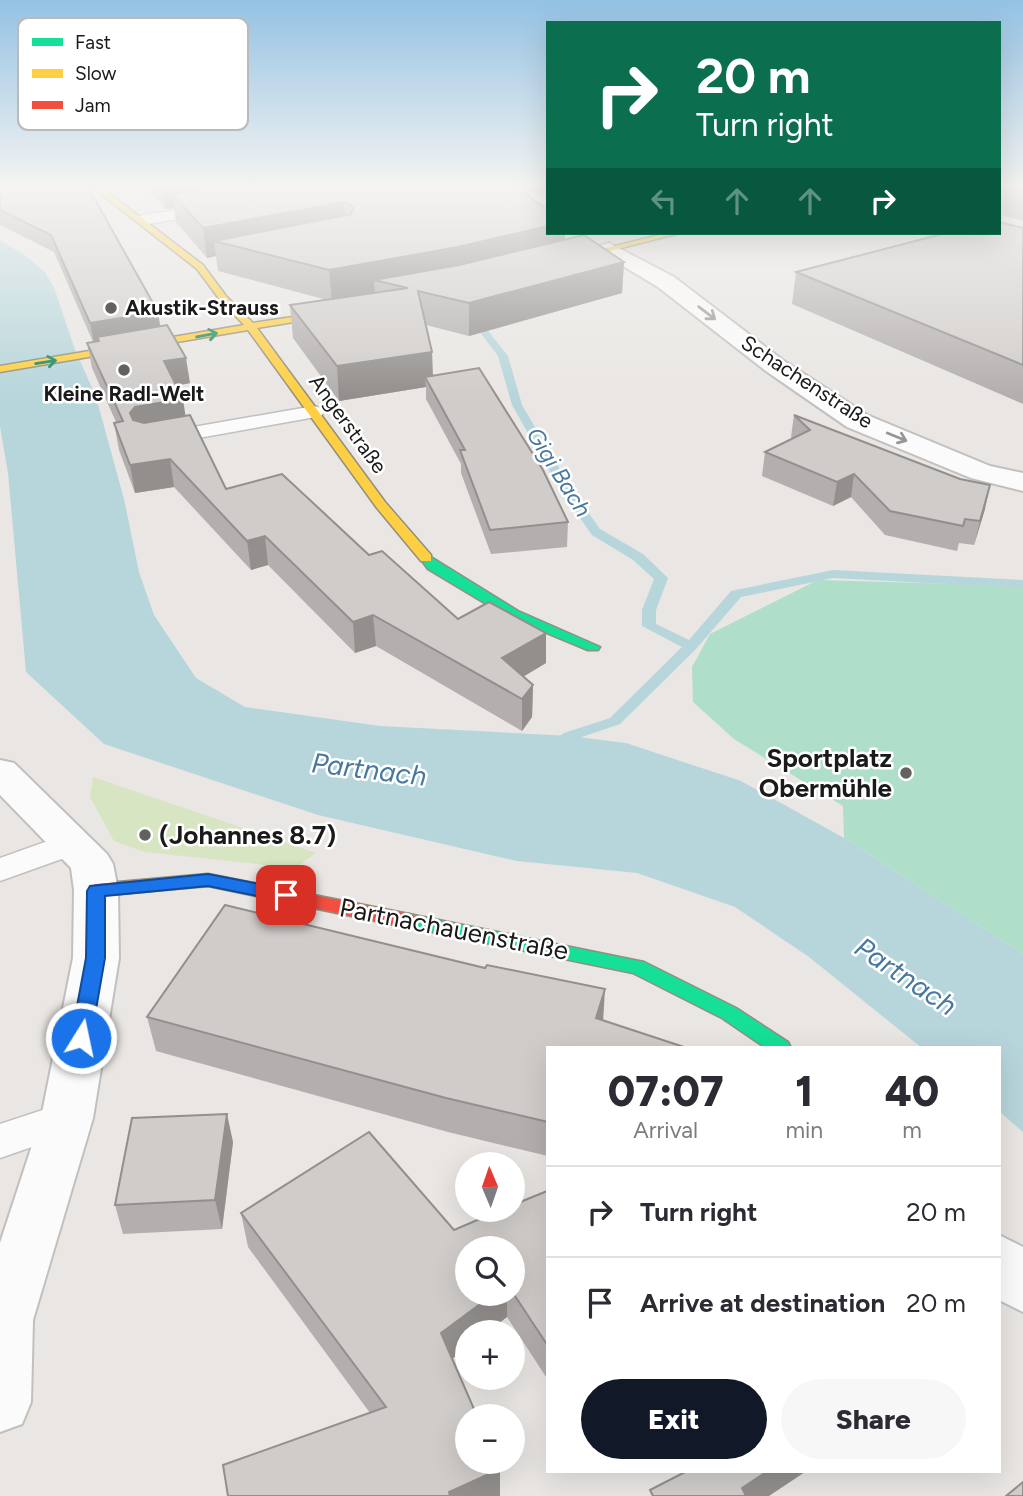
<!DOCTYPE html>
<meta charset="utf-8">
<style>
body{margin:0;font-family:Figtree,sans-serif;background:#f7f7f7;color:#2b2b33;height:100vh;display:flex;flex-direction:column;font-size:26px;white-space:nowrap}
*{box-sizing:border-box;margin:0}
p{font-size:23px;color:#7c7c81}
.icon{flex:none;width:38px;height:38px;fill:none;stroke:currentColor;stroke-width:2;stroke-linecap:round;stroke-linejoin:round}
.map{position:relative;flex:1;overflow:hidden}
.side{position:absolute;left:546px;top:1046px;width:455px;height:427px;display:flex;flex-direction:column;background:#fff;border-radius:0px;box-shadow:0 7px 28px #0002}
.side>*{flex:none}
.banner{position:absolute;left:546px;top:21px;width:455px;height:214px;border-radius:0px;box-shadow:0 7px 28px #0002;background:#0b6e4f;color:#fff;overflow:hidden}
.needle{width:46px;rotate:358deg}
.controls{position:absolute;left:455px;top:1152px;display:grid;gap:14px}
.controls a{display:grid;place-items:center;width:70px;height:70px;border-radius:50%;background:#fff;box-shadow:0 7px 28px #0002;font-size:35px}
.pin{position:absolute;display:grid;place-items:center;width:60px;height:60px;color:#fff;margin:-30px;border-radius:14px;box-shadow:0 4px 10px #0006}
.me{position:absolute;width:77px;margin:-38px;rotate:10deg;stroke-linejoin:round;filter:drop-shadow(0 0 5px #0008)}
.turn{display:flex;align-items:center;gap:24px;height:147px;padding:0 35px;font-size:32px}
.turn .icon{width:91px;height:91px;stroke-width:2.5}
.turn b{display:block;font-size:49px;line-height:60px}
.lanes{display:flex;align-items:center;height:66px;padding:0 35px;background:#0003;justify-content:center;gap:35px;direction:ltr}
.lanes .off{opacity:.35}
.eta{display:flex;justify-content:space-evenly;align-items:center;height:119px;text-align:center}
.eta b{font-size:42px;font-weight:800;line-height:49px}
.button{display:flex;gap:14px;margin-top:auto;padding:14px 35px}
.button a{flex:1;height:80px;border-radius:42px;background:#111827;color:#fff;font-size:28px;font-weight:800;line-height:80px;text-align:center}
.button a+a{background:#f7f7f7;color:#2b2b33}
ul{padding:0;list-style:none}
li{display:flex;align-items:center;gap:21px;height:91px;padding:0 35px;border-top:2px solid #e1e1e2}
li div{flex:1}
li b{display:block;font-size:26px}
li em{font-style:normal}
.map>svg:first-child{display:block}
.grass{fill:#d7e5c2}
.pitch{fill:#afdfc8}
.water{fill:#b7d6db}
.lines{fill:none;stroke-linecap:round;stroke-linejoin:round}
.stream{fill:#b7d6db;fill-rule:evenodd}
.lane-casing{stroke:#c1c0bf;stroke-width:3}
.street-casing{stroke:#c1c0bf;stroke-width:4}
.fast-casing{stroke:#91907d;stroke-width:3}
.slow-casing{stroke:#91907d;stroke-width:3}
.jam-casing{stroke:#91907d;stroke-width:3}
.lane{fill:#fcfbfb;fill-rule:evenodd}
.street{fill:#fcfbfb;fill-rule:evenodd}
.fast{fill:#16e098;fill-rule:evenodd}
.slow{fill:#ffcf43;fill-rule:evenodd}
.jam{fill:#f24e42;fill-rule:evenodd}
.wall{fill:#b3afae;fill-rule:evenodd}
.shaded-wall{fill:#928f8d}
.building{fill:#d0ccca;stroke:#928f8d;stroke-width:2}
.oneway{stroke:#969696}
.oneway2{stroke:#18875f}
.route{fill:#1a73e8;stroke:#114b97;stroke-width:2}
.poi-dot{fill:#626160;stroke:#fff;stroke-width:2.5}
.labels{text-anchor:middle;stroke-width:5;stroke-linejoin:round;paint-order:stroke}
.far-poi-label{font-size:21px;font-weight:bold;fill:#1a1a1a;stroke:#fff;text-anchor:start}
.far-street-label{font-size:21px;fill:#1a1a1a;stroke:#fff}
.far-water-label{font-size:23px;font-style:italic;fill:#49789e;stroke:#fff}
.poi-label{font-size:26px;font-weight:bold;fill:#1a1a1a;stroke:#fff;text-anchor:end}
.street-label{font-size:26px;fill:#1a1a1a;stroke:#fff}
.water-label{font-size:28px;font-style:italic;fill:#49789e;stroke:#fff}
.key{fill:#fff;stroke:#bababa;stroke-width:2}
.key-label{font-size:19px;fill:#1a1a1a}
</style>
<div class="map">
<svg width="1023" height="1496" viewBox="0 0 1023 1496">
<rect width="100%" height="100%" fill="#e9e6e3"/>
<polygon class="grass" points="93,777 316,853 295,868 145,852 114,841 90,797"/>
<polygon class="pitch" points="818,580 1023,586 1023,954 844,838 843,806 734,739 693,702 692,667 710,634"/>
<polygon class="water" points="0,240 26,256 45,272 55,290 74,347 96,397 124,499 139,572 154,615 196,678 245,707 380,726 570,736 626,743 741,781 844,838 1023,954 1023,1132 999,1111 999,1048 922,1048 809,957 735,907 637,873 517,861 318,815 104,744 26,672 8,473 0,426"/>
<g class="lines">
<polygon class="stream" points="466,316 472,316 485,327 508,356 522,405 573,491 600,529 643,554 668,578 656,610 656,624 689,640 731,591 833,570 1023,580 1023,588 833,578 741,597 696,649 620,724 576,739 558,749 546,749 544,746 564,733 610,718 682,647 642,626 642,610 654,579 633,560 592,535 561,491 512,405 498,356 479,331 466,320"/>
<g class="lane-casing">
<g id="lane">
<polygon points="208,206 215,210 213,213 142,225 134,220 142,215"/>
<polygon points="314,406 321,408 324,412 321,416 159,445 151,444 148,439 151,434 159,433"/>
<polygon points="73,832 84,835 89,843 84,851 0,881 0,858"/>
<polygon points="67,1102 81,1106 87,1118 81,1130 0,1158 0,1124"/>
</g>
</g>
<g class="street-casing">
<g id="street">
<polygon points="609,243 674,277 784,361 867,415 990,466 1023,473 1023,491 971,478 847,427 766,371 658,287 602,253 599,249 602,245"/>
<polygon points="0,760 14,763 107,854 113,864 118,890 119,958 93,1118 33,1320 31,1402 22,1424 0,1432 0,1243 41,1118 73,958 74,890 71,868 0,795"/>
<polygon points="999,1235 1023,1247 1023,1312 999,1300"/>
</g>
</g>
<g class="fast-casing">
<g id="fast">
<polygon points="426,554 518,611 600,647 598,650 588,650 508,617 428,569 420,558"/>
<polygon points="409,914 644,962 736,1008 788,1042 791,1048 766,1048 722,1018 633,973 403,926 400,921 403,916"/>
</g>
</g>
<g class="slow-casing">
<g id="slow">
<polygon points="92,187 101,187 203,265 226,296 253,323 346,309 346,313 343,314 257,328 385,502 431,555 431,561 421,561 377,508 248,330 0,372 0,366 244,325 220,300 197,269"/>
<polygon points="667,233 680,233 555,265 551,262"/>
</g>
</g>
<g class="jam-casing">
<polygon id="jam" points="208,874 409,914 415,916 418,921 415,926 409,928 208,886 96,896 90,894 87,890 90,886 96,884"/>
</g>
<use href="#lane" class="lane"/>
<use href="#street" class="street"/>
<use href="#fast" class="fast"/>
<use href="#slow" class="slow"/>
<use href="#jam" class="jam"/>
</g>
<g class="wall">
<polygon points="0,187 160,326 190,383 176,386 185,415 226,489 369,555 458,619 546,663 523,677 533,685 532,717 522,731 376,646 355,653 268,565 251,570 174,487 135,493 119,450 114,423 116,422 92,368 87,343 93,342 54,252 0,225"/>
<polygon points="146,187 515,187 565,239 624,262 622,293 469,336 426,325 432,352 433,376 568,522 567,547 491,554 461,473 461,464 426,399 426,387 339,401 293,338 290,305 327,300 218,271 216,256 207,258 176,222 174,208 165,209"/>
<polygon points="521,187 548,187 548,199"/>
<polygon points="999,187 1023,187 1023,221 999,214"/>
<polygon points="1023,222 1023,404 792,304 796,272 1022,228"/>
<polygon points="794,415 985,509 974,545 959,543 957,551 885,535 851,497 833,506 762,476 765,452 793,439 791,437"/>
<polygon points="147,1017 548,1048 548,1156 448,1132 156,1051"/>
<polygon points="233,1142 222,1229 123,1234 115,1205"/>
<path d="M548 1192V1380L507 1317 467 1332V1347L452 1359 500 1469V1496H228L370 1413 248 1247 241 1213 454 1230ZM513 1248V1293H467Z"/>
</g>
<g class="shaded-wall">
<polygon points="162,187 205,187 208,203 172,194 174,208 165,209"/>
<polygon points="344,202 346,230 214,241 216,256 207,258 203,228"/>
<polygon points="548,226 548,233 565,233 565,252 374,280 375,293 332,301 329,270"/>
<polygon points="624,262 622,293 469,336 469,303"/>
<polygon points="158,312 161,331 97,337 98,342 94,343 90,323"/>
<polygon points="432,352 433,386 425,377 426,387 339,401 337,366"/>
<polygon points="186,358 190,383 168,387 164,361"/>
<polygon points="183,399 187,426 140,433 130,413 135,407"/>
<polygon points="170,459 174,487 135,493 130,465"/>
<polygon points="854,474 851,497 833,506 837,482"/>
<polygon points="990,485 985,509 974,545 980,521"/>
<polygon points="265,536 268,565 251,570 247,541"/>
<polygon points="373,615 376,646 355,653 353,622"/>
<polygon points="546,633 546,663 502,689 502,658"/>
<polygon points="533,685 532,717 522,731 522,699"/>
<polygon points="605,989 603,1023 596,1018"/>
<polygon points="227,1114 233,1142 222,1229 215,1200"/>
<polygon points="495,1293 507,1293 507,1317 488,1332 467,1332 467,1347 443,1366 441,1333"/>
<polygon points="500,1469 500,1496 449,1496 449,1492"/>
<polygon points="766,1472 805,1472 769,1496 740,1496 742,1488"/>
</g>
<g class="building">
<polygon points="0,187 88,187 158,312 90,323 51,235 0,210"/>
<polygon points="210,187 515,187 548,210 548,226 458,247 329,270 214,241 351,214 354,207 344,202 203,228 172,194"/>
<polygon points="1010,187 1023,187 1023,191"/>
<polygon points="999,222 1023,228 1023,365 796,272 946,233 999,233"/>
<polygon points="584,235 624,262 469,303 418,291 432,352 337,366 290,305 408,288 374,280 459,265"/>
<polygon points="167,325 186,358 164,361 183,399 135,407 130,413 133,420 144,423 190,415 226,489 282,474 369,555 382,551 458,619 489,602 546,633 502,658 533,685 522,699 373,615 353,622 265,536 247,541 170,459 130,465 114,423 123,421 87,343 99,341 97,337"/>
<polygon points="479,368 543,470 568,522 490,530 460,450 465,450 425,377"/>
<polygon points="794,415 960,479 990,485 980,521 965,519 963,526 890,511 854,474 837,482 765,452 810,430"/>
<polygon points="225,905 485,968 487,965 605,989 596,1018 687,1048 548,1048 548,1122 446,1098 147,1017"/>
<polygon points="227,1114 215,1200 115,1205 132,1118"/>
<polygon points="369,1132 454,1230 503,1209 513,1209 513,1205 547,1191 548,1346 513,1293 513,1248 467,1248 467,1293 495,1293 441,1333 477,1416 467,1416 467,1461 497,1461 500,1469 449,1492 450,1496 228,1496 223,1465 386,1407 241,1213"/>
<polygon points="685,1472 766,1472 742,1488 746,1496 653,1496 650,1490"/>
<polygon points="1023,1482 1023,1496 1006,1496"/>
</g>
<defs><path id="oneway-shaft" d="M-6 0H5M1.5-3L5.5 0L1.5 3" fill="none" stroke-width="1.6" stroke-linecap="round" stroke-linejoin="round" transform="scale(1.75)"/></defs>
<g class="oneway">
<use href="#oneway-shaft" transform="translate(707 313) rotate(37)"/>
<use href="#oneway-shaft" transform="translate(897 437) rotate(22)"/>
</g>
<g class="oneway2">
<use href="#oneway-shaft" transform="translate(207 335) rotate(-10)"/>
<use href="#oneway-shaft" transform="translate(46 362) rotate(-9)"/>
</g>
<linearGradient id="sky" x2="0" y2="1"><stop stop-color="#94c2e3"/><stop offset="0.47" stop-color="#f5f4f2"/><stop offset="1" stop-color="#f5f4f2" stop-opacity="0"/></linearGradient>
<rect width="1023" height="396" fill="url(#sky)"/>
<polygon class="route" points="208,874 286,889 293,891 296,895 293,900 286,902 208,886 105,896 105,958 91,1038 88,1043 81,1045 74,1043 71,1038 86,958 87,891 90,886"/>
<g class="poi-dot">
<circle cx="111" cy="308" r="7"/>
<circle cx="124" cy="370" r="7"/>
<circle cx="906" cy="773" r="7"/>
<circle cx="145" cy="835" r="7"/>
</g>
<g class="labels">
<g class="far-poi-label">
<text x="125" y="315">Akustik-Strauss</text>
<text x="124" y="401" text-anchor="middle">Kleine Radl-Welt</text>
</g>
<g class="far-street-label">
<text transform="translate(807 382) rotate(33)" y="7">Schachenstraße</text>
<text transform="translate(348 424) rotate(54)" y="7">Angerstraße</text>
</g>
<g class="far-water-label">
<text transform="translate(559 472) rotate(58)" y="8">Gigi Bach</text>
</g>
<g class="poi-label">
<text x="892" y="767">Sportplatz<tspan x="892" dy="30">Obermühle</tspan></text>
<text x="159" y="844" text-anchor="start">(Johannes 8.7)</text>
</g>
<g class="street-label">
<text transform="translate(454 929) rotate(11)" y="9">Partnachauenstraße</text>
</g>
<g class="water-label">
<text transform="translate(369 769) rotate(7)" y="10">Partnach</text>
<text transform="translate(906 976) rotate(34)" y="10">Partnach</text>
</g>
</g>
<rect x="18" y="18" width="230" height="112" rx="10" class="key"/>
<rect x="32" y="38" width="31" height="8" fill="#16e098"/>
<rect x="32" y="69" width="31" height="9" fill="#ffcf43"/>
<rect x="32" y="101" width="31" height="8" fill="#f24e42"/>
<g class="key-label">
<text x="75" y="49">Fast</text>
<text x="75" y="80">Slow</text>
<text x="75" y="112">Jam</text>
</g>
</svg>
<div class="controls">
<a><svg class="needle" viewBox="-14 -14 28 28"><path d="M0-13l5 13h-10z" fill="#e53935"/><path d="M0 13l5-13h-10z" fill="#7c7c81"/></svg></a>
<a><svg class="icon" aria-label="search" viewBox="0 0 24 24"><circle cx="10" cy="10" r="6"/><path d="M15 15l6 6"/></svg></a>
<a>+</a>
<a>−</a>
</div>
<div class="pin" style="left:286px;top:895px;background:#d93025"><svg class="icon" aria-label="arrive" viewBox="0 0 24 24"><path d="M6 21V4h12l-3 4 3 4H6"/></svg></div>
<svg class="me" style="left:81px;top:1038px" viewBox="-20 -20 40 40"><circle r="17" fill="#1a73e8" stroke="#fff" stroke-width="3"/><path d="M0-11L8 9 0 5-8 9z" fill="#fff"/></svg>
<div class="banner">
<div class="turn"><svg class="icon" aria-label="right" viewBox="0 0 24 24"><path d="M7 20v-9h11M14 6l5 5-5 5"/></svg><div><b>20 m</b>Turn right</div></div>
<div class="lanes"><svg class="icon off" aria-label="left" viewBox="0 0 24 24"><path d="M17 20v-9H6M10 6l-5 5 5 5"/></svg><svg class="icon off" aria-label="ahead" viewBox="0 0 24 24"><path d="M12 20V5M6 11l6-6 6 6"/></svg><svg class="icon off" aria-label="ahead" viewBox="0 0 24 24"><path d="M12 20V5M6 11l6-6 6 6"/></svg><svg class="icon" aria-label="right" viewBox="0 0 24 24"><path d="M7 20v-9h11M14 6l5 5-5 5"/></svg></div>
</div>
<section class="side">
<div class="eta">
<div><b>07:07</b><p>Arrival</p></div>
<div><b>1</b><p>min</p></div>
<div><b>40</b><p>m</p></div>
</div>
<ul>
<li><svg class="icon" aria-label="right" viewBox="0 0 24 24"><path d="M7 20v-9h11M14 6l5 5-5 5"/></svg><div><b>Turn right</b></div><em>20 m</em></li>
<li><svg class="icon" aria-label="arrive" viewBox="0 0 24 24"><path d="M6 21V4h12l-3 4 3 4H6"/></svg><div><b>Arrive at destination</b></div><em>20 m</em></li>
</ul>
<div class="button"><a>Exit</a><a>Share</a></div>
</section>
</div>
